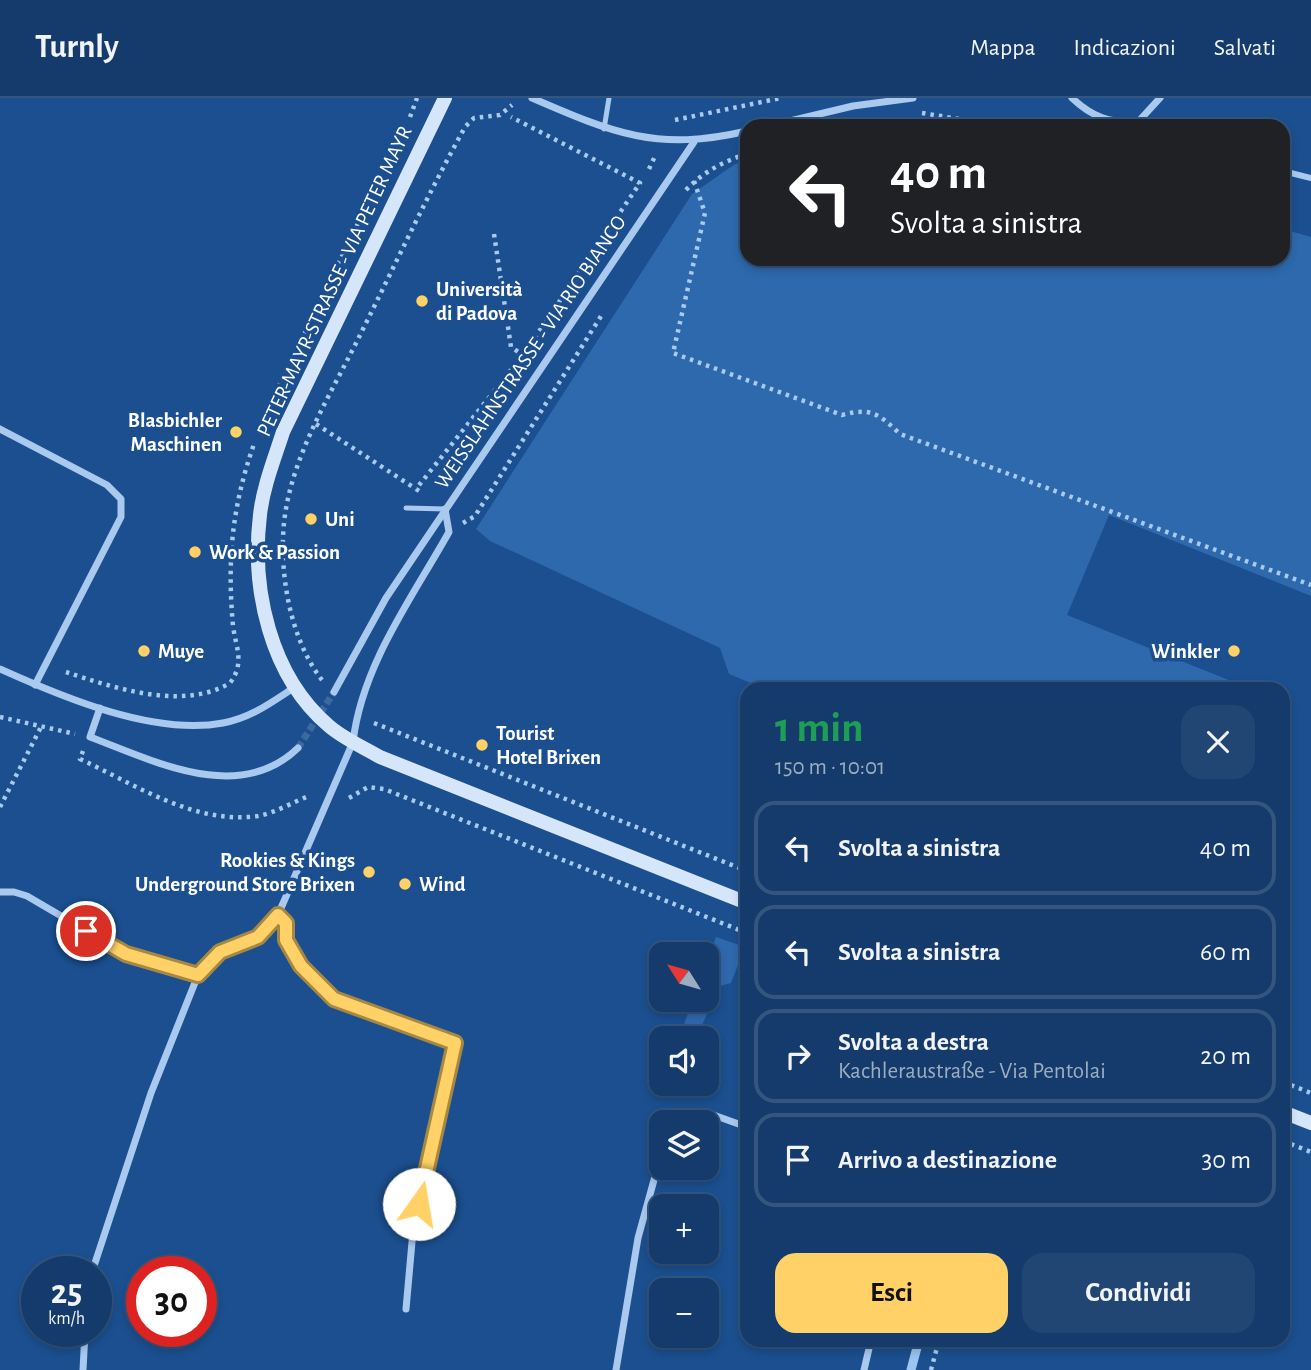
<!DOCTYPE html>
<html lang="it">
<meta charset="utf-8">
<style>
body{margin:0;font-family:"Alegreya Sans",sans-serif;background:#214673;color:#f1f3f6;height:100vh;display:flex;flex-direction:column;font-size:26px;white-space:nowrap}
*{box-sizing:border-box;margin:0}
p{font-size:23px;color:#9dadc1}
.icon{flex:none;width:38px;height:38px;fill:none;stroke:currentColor;stroke-width:2;stroke-linecap:round;stroke-linejoin:round}
.map{position:relative;flex:1;overflow:hidden}
.side{position:absolute;left:740px;top:584px;width:550px;height:665px;display:flex;flex-direction:column;background:#143b6b;border-radius:21px;box-shadow:0 4px 10px #0003,0 0 0 2px #33557e}
.side>*{flex:none}
.top-card{position:absolute;left:740px;top:21px;width:550px;height:147px;border-radius:21px;box-shadow:0 4px 10px #0003,0 0 0 2px #33557e;background:#202124;color:#fff;overflow:hidden}
.needle{width:46px;rotate:307deg}
.fabs{position:absolute;left:649px;top:844px;display:grid;gap:14px}
.fabs a{display:grid;place-items:center;width:70px;height:70px;border-radius:14px;background:#143b6b;box-shadow:0 4px 10px #0003,0 0 0 2px #33557e;font-size:35px}
.speed{position:absolute;left:21px;top:1158px;display:flex;gap:14px;font-size:35px;font-weight:700;text-align:center}
.speed>*{display:grid;place-content:center;width:91px;height:91px;border-radius:50%;background:#143b6b;box-shadow:0 4px 10px #0003,0 0 0 2px #33557e;line-height:1}
.speed small{font-size:18px;font-weight:400}
.speed .limit{border:10px solid #d22;background:#fff;color:#111}
.pin{position:absolute;display:grid;place-items:center;width:60px;height:60px;color:#fff;margin:-30px;border:4px solid #fff;border-radius:50%;box-shadow:0 2px 7px #0007}
.me{position:absolute;width:77px;margin:-38px;rotate:13deg;stroke-linejoin:round;filter:drop-shadow(0 0 5px #0008)}
.turn{display:flex;align-items:center;gap:24px;height:147px;padding:0 35px;font-size:32px}
.turn .icon{width:91px;height:91px;stroke-width:2.5}
.turn b{display:block;font-size:49px;line-height:60px}
.round{display:grid;place-items:center;flex:none;width:74px;height:74px;border-radius:21px;background:#214673}
.headline{display:flex;align-items:center;justify-content:space-between;height:119px;padding:0 35px}
h1{font-size:42px;font-weight:700;line-height:52px;color:#1e9e55}
.action{display:flex;gap:14px;margin-top:auto;padding:14px 35px}
.action a{flex:1;height:80px;border-radius:21px;background:#ffd166;color:#111;font-size:28px;font-weight:700;line-height:80px;text-align:center}
.action a+a{background:#214673;color:#f1f3f6}
ul{padding:0;list-style:none}
li{display:flex;align-items:center;gap:21px;height:94px;margin:0 14px 10px;padding:0 21px;border:4px solid #33557e;border-radius:21px}
li div{flex:1}
li b{display:block;font-size:26px}
li em{font-style:normal}
header{display:flex;align-items:center;gap:42px;box-sizing:border-box;height:98px;padding:0 35px;background:#143b6b;border-bottom:2px solid #33557e}
header strong{font-size:33px}
nav{display:flex;gap:38px;margin-inline-start:auto;font-size:24px}
.map>svg:first-child{display:block}
.green{fill:#2e69ad}
.lines{fill:none;stroke-linecap:round;stroke-linejoin:round}
.stream{stroke:#9cc4f0;stroke-width:9}
.minor-tunnel{stroke:#3d69a0;stroke-width:7;stroke-dasharray:7 3.5;stroke-linecap:butt}
.path{stroke:#a9c9ee;stroke-width:4.5;stroke-dasharray:3.5 5;stroke-linecap:butt}
.service{stroke:#a9c9ee;stroke-width:5}
.pedestrian{stroke:#a9c9ee;stroke-width:6}
.minor{stroke:#a9c9ee;stroke-width:7}
.secondary{stroke:#d6e6fa;stroke-width:14}
.route-casing{stroke:#a68842;stroke-width:18}
.route{stroke:#ffd166;stroke-width:12}
.poi-dot{fill:#ffd166;stroke:#1b4f8f;stroke-width:2.5}
.labels{text-anchor:middle;stroke-width:7;stroke-linejoin:round;paint-order:stroke}
.street-label{font-size:21px;fill:#fff;stroke:#1b4f8f}
.poi-label{font-size:21px;font-weight:bold;fill:#fff;stroke:#1b4f8f;text-anchor:start}
</style>
<header>
<strong>Turnly</strong>
<nav><a>Mappa</a><a>Indicazioni</a><a>Salvati</a></nav>
</header>
<div class="map">
<svg width="1311" height="1272" viewBox="0 0 1311 1272">
<rect width="100%" height="100%" fill="#1b4f8f"/>
<g class="green">
<polygon points="747,63 747,161 1283,161 1283,131 1311,139 1311,498 1109,417 1067,517 1246,589 1245,591 765,591 729,576 720,550 490,443 476,431 692,96 735,66"/>
<polygon points="716,839 745,849 731,885 720,888 696,940 679,940 693,901 707,901 707,864"/>
</g>
<g class="lines">
<polyline class="stream" points="911,1272 919,1242"/>
<polyline class="minor-tunnel" points="298,650 334,594"/>
<g class="path">
<polyline points="922,15 1001,28"/>
<polyline points="410,19 417,0"/>
<polyline points="675,22 781,0"/>
<polyline points="649,71 656,56"/>
<path d="M694 83 705 115 673 255 842 317C871 309 879 316 900 336L1311 487"/>
<path d="M686 92C703 74 724 63 747 56"/>
<polyline points="494,136 511,249 523,257"/>
<polyline points="316,326 416,391"/>
<polyline points="260,327 380,80"/>
<polyline points="419,393 416,391 523,257 640,85 511,19"/>
<polyline points="463,425 475,418 603,215"/>
<path d="M66 574C114 590 183 613 230 585 245 565 236 550 233 528 227 461 232 409 254 346"/>
<path d="M322 582C290 541 279 475 284 425 291 357 333 293 362 233 396 165 428 96 465 29L474 20 500 17 512 7"/>
<polyline points="0,619 75,636"/>
<polyline points="374,625 747,773"/>
<path d="M83 653 80 661C136 687 195 727 258 718 275 715 293 704 309 698"/>
<polyline points="349,700 368,689 384,691 747,835"/>
<polyline points="0,709 41,629"/>
<polyline points="1283,984 1311,995"/>
<polyline points="1283,1043 1311,1054"/>
<polyline points="931,1272 939,1242"/>
</g>
<g class="service">
<polyline points="604,31 609,0"/>
<polyline points="406,410 445,411"/>
</g>
<polyline class="pedestrian" points="1283,73 1311,80"/>
<g class="minor">
<path d="M532 0C613 35 657 54 747 33"/>
<path d="M1072 0C1092 19 1109 25 1138 24L1160 0"/>
<polyline points="769,28 853,8 913,0"/>
<polyline points="0,331 107,387 121,401 121,419 35,587"/>
<path d="M0 571C62 599 154 638 223 625 251 620 272 604 295 589"/>
<polyline points="334,594 386,500 694,44"/>
<path d="M100 610 90 639C154 663 239 707 298 650"/>
<polyline points="0,794 14,794 27,798 126,856 198,877"/>
<polyline points="278,817 286,825 286,842 301,868 334,901 455,945 413,1133 406,1211"/>
<polyline points="679,1024 705,1014 747,1029"/>
<path d="M92 1174 151 995 198 877 220 854 258 839 278 817 353 644C362 567 412 500 449 434L445 411"/>
<polyline points="83,1272 85,1234"/>
<polyline points="616,1272 638,1140 662,1053"/>
<polyline points="864,1272 871,1242"/>
</g>
<g class="secondary">
<path d="M445 0 283 334C274 362 263 389 260 417 251 491 270 578 329 628 344 641 363 649 380 659L747 805"/>
<polyline points="1283,1014 1311,1025"/>
</g>
</g>
<g class="lines">
<g class="route-casing">
<polyline id="route" points="86,833 126,856 198,877 220,854 258,839 278,817 286,825 286,842 301,868 334,901 455,945 419,1106"/>
</g>
<use href="#route" class="route"/>
</g>
<g class="poi-dot">
<circle cx="422" cy="203" r="7"/>
<circle cx="236" cy="334" r="7"/>
<circle cx="311" cy="421" r="7"/>
<circle cx="195" cy="454" r="7"/>
<circle cx="144" cy="553" r="7"/>
<circle cx="1234" cy="553" r="7"/>
<circle cx="482" cy="647" r="7"/>
<circle cx="369" cy="774" r="7"/>
<circle cx="405" cy="786" r="7"/>
</g>
<g class="labels">
<g class="street-label">
<text transform="translate(334 183) rotate(-65)" y="7">PETER-MAYR-STRASSE - VIA PETER MAYR</text>
<text transform="translate(530 254) rotate(-56)" y="7">WEISSLAHNSTRASSE - VIA RIO BIANCO</text>
</g>
<g class="poi-label">
<text x="436" y="198">Università<tspan x="436" dy="24">di Padova</tspan></text>
<text x="222" y="329" text-anchor="end">Blasbichler<tspan x="222" dy="24">Maschinen</tspan></text>
<text x="325" y="428">Uni</text>
<text x="209" y="461">Work &amp; Passion</text>
<text x="158" y="560">Muye</text>
<text x="1220" y="560" text-anchor="end">Winkler</text>
<text x="496" y="642">Tourist<tspan x="496" dy="24">Hotel Brixen</tspan></text>
<text x="355" y="769" text-anchor="end">Rookies &amp; Kings<tspan x="355" dy="24">Underground Store Brixen</tspan></text>
<text x="419" y="793">Wind</text>
</g>
</g>
</svg>
<div class="fabs">
<a><svg class="needle" viewBox="-14 -14 28 28"><path d="M0-13l5 13h-10z" fill="#e53935"/><path d="M0 13l5-13h-10z" fill="#9dadc1"/></svg></a>
<a><svg class="icon" aria-label="sound" viewBox="0 0 24 24"><path d="M4 9h4l5-4v14l-5-4H4zM17 9q2 3 0 6"/></svg></a>
<a><svg class="icon" aria-label="layers" viewBox="0 0 24 24"><path d="M12 4l9 5-9 5-9-5zM3 14l9 5 9-5"/></svg></a>
<a>+</a>
<a>−</a>
</div>
<div class="speed"><div>25<small>km/h</small></div><div class="limit">30</div></div>
<div class="pin" style="left:86px;top:833px;background:#d93025"><svg class="icon" aria-label="arrive" viewBox="0 0 24 24"><path d="M6 21V4h12l-3 4 3 4H6"/></svg></div>
<svg class="me" style="left:419px;top:1106px" viewBox="-20 -20 40 40"><circle r="19" fill="#fff"/><path d="M0-13L10 11 0 6-10 11z" fill="#ffd166"/></svg>
<div class="top-card">
<div class="turn"><svg class="icon" aria-label="left" viewBox="0 0 24 24"><path d="M17 20v-9H6M10 6l-5 5 5 5"/></svg><div><b>40 m</b>Svolta a sinistra</div></div>
</div>
<section class="side">
<div class="headline"><div><h1>1 min</h1><p>150 m · 10:01</p></div><a class="round"><svg class="icon" aria-label="close" viewBox="0 0 24 24"><path d="M6 6l12 12M18 6L6 18"/></svg></a></div>
<ul>
<li><svg class="icon" aria-label="left" viewBox="0 0 24 24"><path d="M17 20v-9H6M10 6l-5 5 5 5"/></svg><div><b>Svolta a sinistra</b></div><em>40 m</em></li>
<li><svg class="icon" aria-label="left" viewBox="0 0 24 24"><path d="M17 20v-9H6M10 6l-5 5 5 5"/></svg><div><b>Svolta a sinistra</b></div><em>60 m</em></li>
<li><svg class="icon" aria-label="right" viewBox="0 0 24 24"><path d="M7 20v-9h11M14 6l5 5-5 5"/></svg><div><b>Svolta a destra</b><p>Kachleraustraße - Via Pentolai</p></div><em>20 m</em></li>
<li><svg class="icon" aria-label="arrive" viewBox="0 0 24 24"><path d="M6 21V4h12l-3 4 3 4H6"/></svg><div><b>Arrivo a destinazione</b></div><em>30 m</em></li>
</ul>
<div class="action"><a>Esci</a><a>Condividi</a></div>
</section>
</div>
